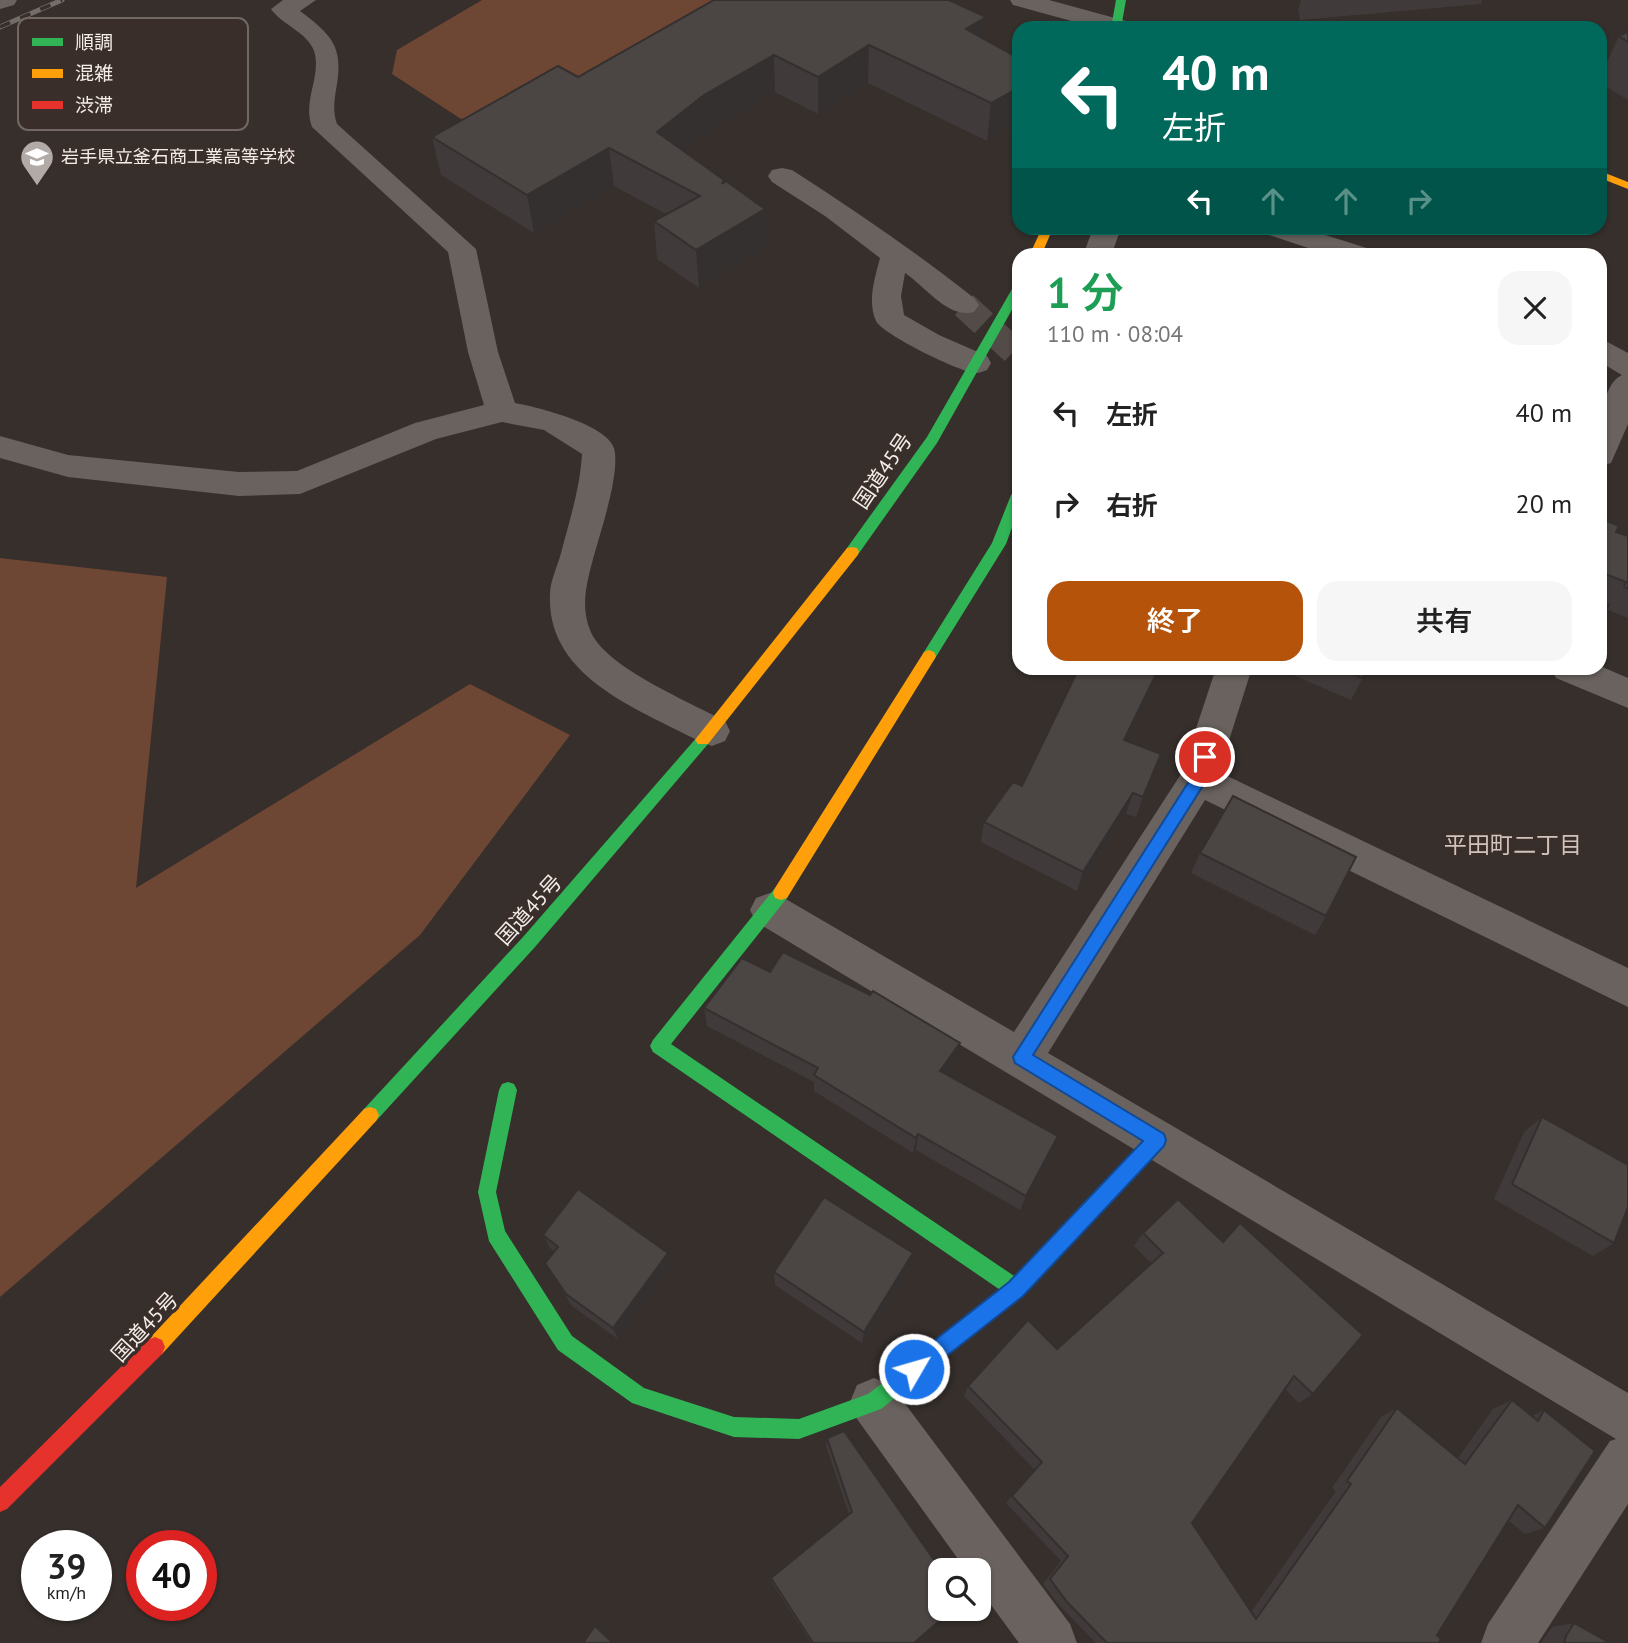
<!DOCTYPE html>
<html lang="ja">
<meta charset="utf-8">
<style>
body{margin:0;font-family:"PT Sans","Noto Sans JP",sans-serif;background:#f6f6f6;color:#222;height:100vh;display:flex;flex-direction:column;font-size:26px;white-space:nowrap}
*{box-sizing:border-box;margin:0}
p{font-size:23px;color:#767676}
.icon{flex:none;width:38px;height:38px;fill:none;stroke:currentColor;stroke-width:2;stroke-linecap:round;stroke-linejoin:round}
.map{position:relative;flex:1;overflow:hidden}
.side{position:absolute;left:1012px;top:248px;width:595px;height:427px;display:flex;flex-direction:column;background:#fff;border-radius:21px;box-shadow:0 2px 5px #0004}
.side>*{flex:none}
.hud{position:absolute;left:1012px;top:21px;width:595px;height:214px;border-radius:21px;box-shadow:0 2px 5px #0004;background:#00695c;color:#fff;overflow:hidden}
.buttons{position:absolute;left:928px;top:1558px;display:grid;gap:14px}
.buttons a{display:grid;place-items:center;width:63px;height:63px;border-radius:14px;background:#fff;box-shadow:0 2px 5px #0004;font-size:35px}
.speed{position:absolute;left:21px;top:1530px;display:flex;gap:14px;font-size:35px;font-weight:700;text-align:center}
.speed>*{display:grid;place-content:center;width:91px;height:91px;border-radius:50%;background:#fff;box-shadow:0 2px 5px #0004;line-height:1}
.speed small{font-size:18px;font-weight:400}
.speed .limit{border:10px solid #d22;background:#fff;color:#111}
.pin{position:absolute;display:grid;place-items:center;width:60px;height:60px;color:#fff;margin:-30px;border:4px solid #fff;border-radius:50%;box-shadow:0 2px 7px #0007}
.me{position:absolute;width:77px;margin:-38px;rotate:52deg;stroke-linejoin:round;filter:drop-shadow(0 0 5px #0008)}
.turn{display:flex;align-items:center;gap:24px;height:147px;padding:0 35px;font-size:32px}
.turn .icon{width:91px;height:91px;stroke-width:2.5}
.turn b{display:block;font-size:49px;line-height:60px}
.lanes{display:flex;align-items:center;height:66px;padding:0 35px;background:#0003;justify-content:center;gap:35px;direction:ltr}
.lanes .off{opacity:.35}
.round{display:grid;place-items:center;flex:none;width:74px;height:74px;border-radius:21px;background:#f6f6f6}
.headline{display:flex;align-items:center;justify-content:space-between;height:119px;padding:0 35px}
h1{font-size:42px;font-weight:600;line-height:52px;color:#1e9e55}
.primary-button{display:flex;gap:14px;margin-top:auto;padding:14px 35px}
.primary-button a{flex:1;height:80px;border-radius:21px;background:#b45309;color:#fff;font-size:28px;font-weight:600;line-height:80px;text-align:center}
.primary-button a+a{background:#f6f6f6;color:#222}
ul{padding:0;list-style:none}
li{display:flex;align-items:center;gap:21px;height:91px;padding:0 35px}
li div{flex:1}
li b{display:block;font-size:26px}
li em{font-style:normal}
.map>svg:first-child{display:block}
.green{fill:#6e4634}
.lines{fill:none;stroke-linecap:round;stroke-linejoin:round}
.street-tunnel{stroke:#524b48;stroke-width:27;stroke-dasharray:27 14;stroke-linecap:butt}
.street{fill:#69625e;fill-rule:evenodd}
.fast{fill:#30b455;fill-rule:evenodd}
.slow{fill:#ff9f0a;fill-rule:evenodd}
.jam{fill:#e5322d;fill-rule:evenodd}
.rail-casing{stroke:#736d6a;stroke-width:5}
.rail{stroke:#392e29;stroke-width:3.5;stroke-dasharray:11;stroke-linecap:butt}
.wall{fill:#403b3a}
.shaded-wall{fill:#34302f}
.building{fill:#4b4543;stroke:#34302f;stroke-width:2}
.route{fill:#1a73e8;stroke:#114b97;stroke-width:2}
.labels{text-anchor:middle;stroke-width:7;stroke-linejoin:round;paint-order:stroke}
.far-poi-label{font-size:18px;fill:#f4ece9;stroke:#392e29;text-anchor:start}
.street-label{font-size:21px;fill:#f4ece9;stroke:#392e29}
.neighbourhood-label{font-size:23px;fill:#d1c3bc;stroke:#392e29}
.key{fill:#392e29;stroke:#716763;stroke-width:2}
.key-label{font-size:19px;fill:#f4ece9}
</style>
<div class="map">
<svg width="1628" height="1643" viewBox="0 0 1628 1643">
<rect width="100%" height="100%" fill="#362f2c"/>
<g class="green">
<polygon points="482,0 746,0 481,132 392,74 397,50"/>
<polygon points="0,558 167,577 136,888 470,684 570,735 420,935 0,1297"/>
</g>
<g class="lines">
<polyline class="street-tunnel" points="964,305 1018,355"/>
<g class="street">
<polygon points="0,0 17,0 14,5 0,9"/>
<path d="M283 0H316L300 11C333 36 344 47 336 90 334 102 333 113 337 124L476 249 498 352 515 403C537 407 606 424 614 448 621 473 599 536 592 563 586 585 581 608 590 630 604 667 690 702 725 721L730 731 725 741 712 746 699 741C638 709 546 677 550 594 550 581 558 565 561 553 570 519 580 488 582 454L544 430 502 422 436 439 300 494 239 496 68 477 0 458V436L68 455 239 472 297 471 415 423 484 405 468 352 448 252 312 127C302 101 322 76 314 51 307 32 282 25 271 9Z"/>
<polygon points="1010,0 1049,0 1126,21 1129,26 1097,28 1013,5"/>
<path d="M782 168 792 170C854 210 916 252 974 298L979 305 974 312C948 319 926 287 905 273L901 296 904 315 939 335 987 356 991 363 987 370C983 371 980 373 976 373 961 373 882 334 876 321 867 301 875 278 880 258L825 216 772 182 768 176 772 170Z"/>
<polygon points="1093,228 1121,228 1111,256 1083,256"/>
<polygon points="1262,228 1303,228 1373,250 1377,256 1332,256 1266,234"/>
<path d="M1600 338 1628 353V424L1611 463 1600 466C1598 445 1598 386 1622 375L1600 362Z"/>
<polygon points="1600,666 1628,678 1628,708 1556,678 1551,668 1600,668"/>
<polygon points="1216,668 1252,668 1219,772 1628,968 1628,1007 1205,800 1048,1053 1628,1393 1628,1504 1538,1643 1481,1643 1488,1624 1610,1441 1616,1439 756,922 750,910 756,898 770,893 784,898 1014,1032 1181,774"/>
<polygon points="874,1378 891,1385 1070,1624 1077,1643 1019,1643 978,1587 978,1570 966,1570 857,1419 850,1402 857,1385"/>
</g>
<g class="fast">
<polygon points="1116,0 1126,0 1121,28 1111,28"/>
<polygon points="1018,285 1018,299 937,443 857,556 847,556 845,552 847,548 927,437 1012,289"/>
<polygon points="1018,490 1018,511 1006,544 934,660 924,660 922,656 924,652 992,543 1011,495"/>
<polygon points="703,734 708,736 711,740 708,744 535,947 376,1121 370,1123 364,1121 361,1115 364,1109 523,937 698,736"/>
<polygon points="781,886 787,888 789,893 787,898 671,1044 1023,1282 1026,1289 1023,1296 1016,1299 1009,1296 653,1052 650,1046 653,1040 775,888"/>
<polygon points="508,1082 514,1084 517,1090 496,1192 505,1231 572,1336 644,1388 734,1417 799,1419 868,1394 929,1348 936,1351 939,1358 936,1365 881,1409 799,1439 734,1437 632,1403 558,1350 489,1241 478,1192 499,1090 502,1084"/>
</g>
<g class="slow">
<polygon points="1600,171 1628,182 1628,189 1600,178"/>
<polygon points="1042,228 1053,228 1041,256 1029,256"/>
<polygon points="852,547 857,548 859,552 857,556 708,744 698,744 695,740 698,736 847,548"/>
<polygon points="929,650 934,652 936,656 934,660 787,898 781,900 775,898 773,893 775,888 924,652"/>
<polygon points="370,1107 376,1109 379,1115 376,1121 162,1354 155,1357 148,1354 145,1347 148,1340 364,1109"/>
<polygon points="1157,1131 1163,1134 1166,1140 1163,1146 1023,1296 936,1365 929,1368 922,1365 919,1358 922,1351 1009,1282 1151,1134"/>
</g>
<polygon class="jam" points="155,1337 162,1340 165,1347 162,1354 7,1509 0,1512 0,1487 148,1340"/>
<g class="rail-casing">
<polyline id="rail" points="0,27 62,0"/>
</g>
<use href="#rail" class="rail"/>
</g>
<g class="wall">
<polygon points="714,0 984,39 1018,58 1018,123 987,141 868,83 818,114 775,92 707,133 684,151 724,180 724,182 766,247 699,288 657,259 654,221 666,214 614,186 534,233 441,175 432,137 578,77"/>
<polygon points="1301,0 1482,0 1481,4 1300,20 1298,10"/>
<polygon points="1628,32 1628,100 1600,83 1600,77 1619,36"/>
<polygon points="1600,518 1616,532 1628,536 1628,618 1608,610 1610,604 1600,600"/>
<polygon points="1288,668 1368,668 1351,700 1286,672"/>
<polygon points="1127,741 1154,775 1136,817 1126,814 1077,891 981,842 984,822 1022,786"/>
<polygon points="1200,853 1326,916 1315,935 1191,873"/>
<polygon points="770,972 956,1060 946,1075 1058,1136 1052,1151 1020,1210 916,1150 913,1153 814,1091 814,1082 707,1026 704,1008"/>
<polygon points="1542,1117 1614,1243 1593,1256 1494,1199 1524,1132"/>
<polygon points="1143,1233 1313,1394 1299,1403 1285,1389 1192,1523 1251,1612 1336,1491 1332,1488 1381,1417 1397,1408 1458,1458 1493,1409 1512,1400 1532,1416 1544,1410 1545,1528 1525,1534 1508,1520 1437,1635 1439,1643 1096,1643 1060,1606 1043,1584 1061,1561 1006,1503 1035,1470 964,1396 968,1386 1057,1349 1151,1263 1134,1246"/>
<polygon points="543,1235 668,1253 672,1266 618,1339 572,1306 545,1263 554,1251 550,1248"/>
<polygon points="913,1253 911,1266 862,1343 775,1285 774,1272"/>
<polygon points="827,1438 915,1643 811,1643 772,1583 771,1578 849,1514 826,1446"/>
<polygon points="1574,1623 1610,1643 1542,1643 1543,1640 1552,1627"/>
</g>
<g class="shaded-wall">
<polygon points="986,17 982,54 966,29"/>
<polygon points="869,45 868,83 818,114 818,77"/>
<polygon points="774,55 775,92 707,133 661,170 657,132 704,95"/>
<polygon points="1018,88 1018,123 987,141 991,103"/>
<polygon points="609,148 614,186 534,233 527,195"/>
<polygon points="765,209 766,247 699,288 696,250"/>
<polygon points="1159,668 1162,668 1117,761 1124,740"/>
<polygon points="1161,754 1154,775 1136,817 1143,797"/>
<polygon points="1133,793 1126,814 1077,891 1083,872"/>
<polygon points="960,1043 956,1060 937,1088 940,1071"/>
<polygon points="918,1134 916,1150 913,1153 916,1138"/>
<polygon points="1058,1136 1052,1151 1020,1210 1026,1196"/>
<polygon points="668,1253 672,1266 618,1339 613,1328"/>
<polygon points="913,1253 911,1266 862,1343 864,1332"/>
<polygon points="595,1626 602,1630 615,1643 613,1643"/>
</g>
<g class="building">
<polygon points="714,0 949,0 986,17 966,29 1018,58 1018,88 991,103 869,45 818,77 774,55 704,95 657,132 724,180 722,184 726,181 765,209 696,250 654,221 700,196 609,148 527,195 432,137 558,66 578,77"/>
<polygon points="1628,32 1628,42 1619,36"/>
<polygon points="1600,518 1619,526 1616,532 1628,536 1628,589 1624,587 1626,582 1600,572"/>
<polygon points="1079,668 1159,668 1124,740 1161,754 1143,797 1133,793 1083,872 984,822 1013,782 1022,786"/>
<polygon points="1340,668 1367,668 1362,678"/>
<polygon points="1233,796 1356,857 1326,916 1200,853"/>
<polygon points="783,952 870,995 873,991 960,1043 940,1071 1058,1136 1026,1196 918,1134 916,1138 814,1075 818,1068 704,1008 742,958 770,972"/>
<polygon points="1542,1117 1628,1165 1628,1207 1614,1243 1512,1184"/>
<polygon points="578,1189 668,1253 613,1328 566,1294 545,1263 558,1247 543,1235"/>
<polygon points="824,1197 913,1253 864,1332 774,1272"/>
<polygon points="1178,1199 1223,1242 1240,1223 1363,1335 1313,1394 1294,1376 1192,1523 1256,1619 1351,1484 1347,1481 1397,1408 1465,1464 1512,1400 1538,1421 1544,1410 1595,1451 1545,1528 1518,1505 1437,1635 1441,1639 1439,1643 1107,1643 1067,1602 1050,1579 1068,1556 1012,1496 1042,1462 968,1386 1028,1320 1057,1349 1163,1253 1143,1233"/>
<polygon points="844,1431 941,1570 940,1570 940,1608 954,1608 914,1643 813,1643 771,1578 852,1512 827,1438"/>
<polygon points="1574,1623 1610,1643 1564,1643 1566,1636"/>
<polygon points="595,1626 613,1643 583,1643"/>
</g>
<polygon class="route" points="1205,751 1213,757 1204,784 1033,1055 1164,1134 1166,1140 1164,1146 1023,1296 921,1376 914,1379 907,1376 904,1369 907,1362 1009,1282 1143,1141 1015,1063 1013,1057 1191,778 1200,753"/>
<defs>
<g id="school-pin" transform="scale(1.75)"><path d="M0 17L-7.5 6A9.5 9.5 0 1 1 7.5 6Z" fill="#b2aaa7" stroke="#392e29"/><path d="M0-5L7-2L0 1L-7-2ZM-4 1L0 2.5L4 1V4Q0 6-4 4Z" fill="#fff"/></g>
</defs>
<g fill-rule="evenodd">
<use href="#school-pin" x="37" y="157"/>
</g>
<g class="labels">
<g class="far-poi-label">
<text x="61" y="163">岩手県立釜石商工業高等学校</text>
</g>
<g class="street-label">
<text transform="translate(883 471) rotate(-56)" y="7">国道45号</text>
<text transform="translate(529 910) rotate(-48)" y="7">国道45号</text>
<text transform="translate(145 1327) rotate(-47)" y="7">国道45号</text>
</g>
<g class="neighbourhood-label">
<text x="1513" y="853">平田町二丁目</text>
</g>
</g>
<rect x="18" y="18" width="230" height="112" rx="10" class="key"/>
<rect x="32" y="38" width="31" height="8" fill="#30b455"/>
<rect x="32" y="69" width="31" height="9" fill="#ff9f0a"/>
<rect x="32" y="101" width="31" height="8" fill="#e5322d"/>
<g class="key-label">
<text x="75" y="49">順調</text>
<text x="75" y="80">混雑</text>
<text x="75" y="112">渋滞</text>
</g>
</svg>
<div class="buttons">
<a><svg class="icon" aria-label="search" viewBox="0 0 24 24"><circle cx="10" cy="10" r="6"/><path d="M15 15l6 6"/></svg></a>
</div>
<div class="speed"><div>39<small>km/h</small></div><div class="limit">40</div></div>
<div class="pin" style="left:1205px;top:757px;background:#d93025"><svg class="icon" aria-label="arrive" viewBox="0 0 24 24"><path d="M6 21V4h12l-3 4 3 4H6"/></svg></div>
<svg class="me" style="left:914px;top:1369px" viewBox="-20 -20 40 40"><circle r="17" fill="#1a73e8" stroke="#fff" stroke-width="3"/><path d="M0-11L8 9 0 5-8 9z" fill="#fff"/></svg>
<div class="hud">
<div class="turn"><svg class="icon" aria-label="left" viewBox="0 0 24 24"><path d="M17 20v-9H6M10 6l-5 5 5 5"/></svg><div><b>40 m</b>左折</div></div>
<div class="lanes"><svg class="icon" aria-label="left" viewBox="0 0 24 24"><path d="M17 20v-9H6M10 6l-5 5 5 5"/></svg><svg class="icon off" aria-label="ahead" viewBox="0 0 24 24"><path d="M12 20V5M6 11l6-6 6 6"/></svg><svg class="icon off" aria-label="ahead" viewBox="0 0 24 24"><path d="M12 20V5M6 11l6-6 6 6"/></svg><svg class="icon off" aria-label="right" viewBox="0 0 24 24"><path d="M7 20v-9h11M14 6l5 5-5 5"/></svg></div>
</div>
<section class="side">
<div class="headline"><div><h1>1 分</h1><p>110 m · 08:04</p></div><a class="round"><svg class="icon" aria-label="close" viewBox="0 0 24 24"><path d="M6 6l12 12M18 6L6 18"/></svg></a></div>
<ul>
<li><svg class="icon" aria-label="left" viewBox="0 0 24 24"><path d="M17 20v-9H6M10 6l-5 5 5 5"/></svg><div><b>左折</b></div><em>40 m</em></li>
<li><svg class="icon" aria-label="right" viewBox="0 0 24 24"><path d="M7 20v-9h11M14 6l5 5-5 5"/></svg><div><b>右折</b></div><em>20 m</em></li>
</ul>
<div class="primary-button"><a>終了</a><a>共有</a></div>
</section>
</div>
